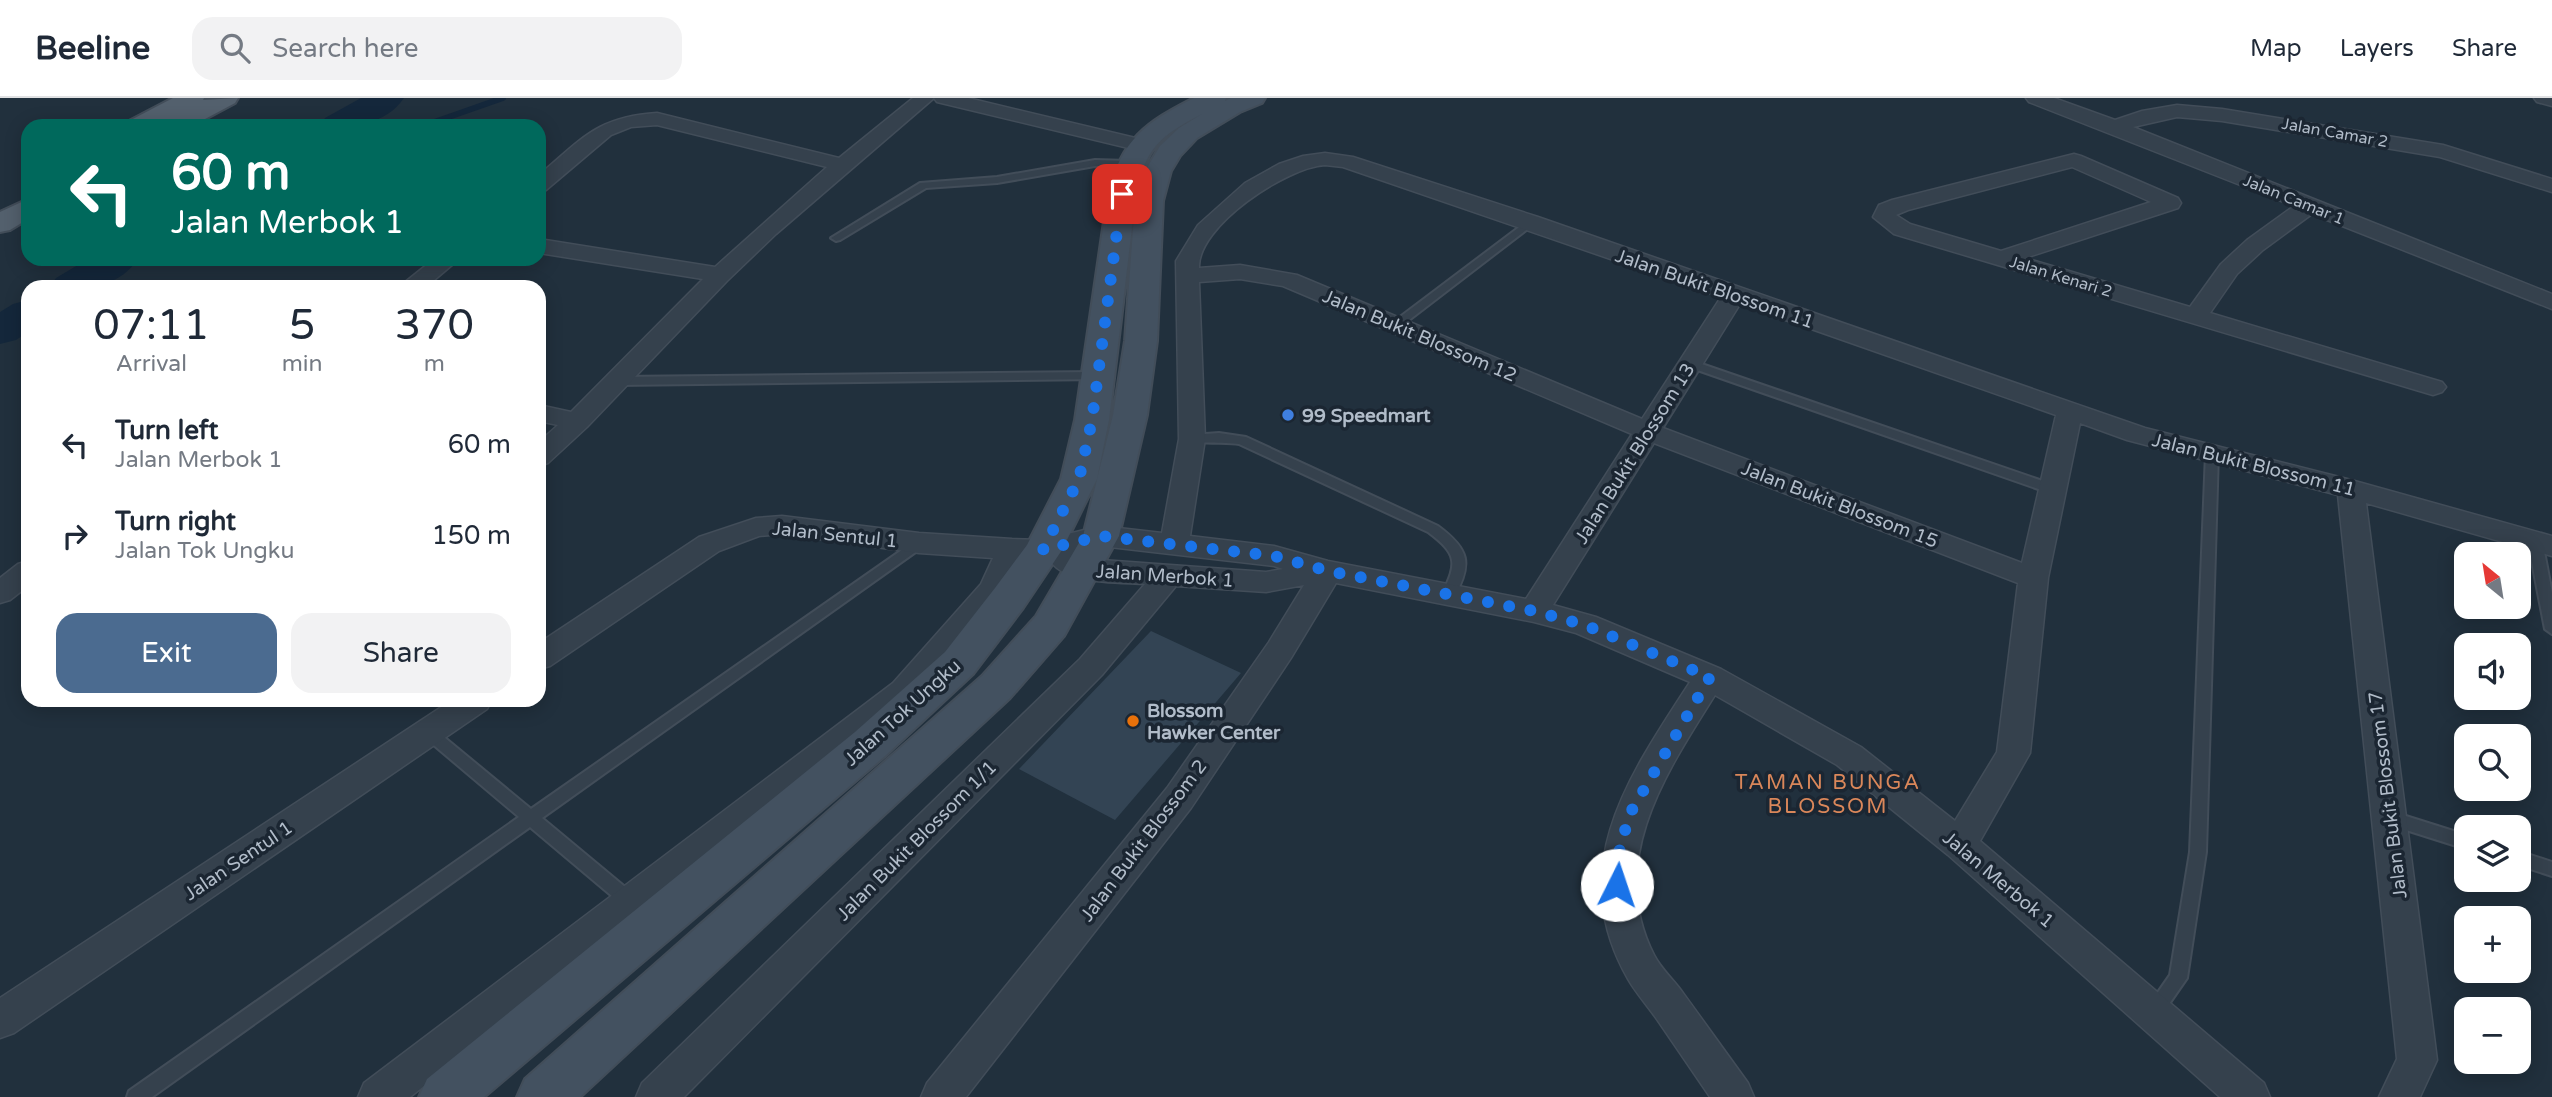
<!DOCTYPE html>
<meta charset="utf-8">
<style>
body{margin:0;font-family:"Varela Round",sans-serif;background:#f2f2f3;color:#1f2937;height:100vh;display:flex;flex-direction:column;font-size:26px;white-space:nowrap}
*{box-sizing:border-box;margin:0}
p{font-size:23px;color:#747a83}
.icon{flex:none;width:38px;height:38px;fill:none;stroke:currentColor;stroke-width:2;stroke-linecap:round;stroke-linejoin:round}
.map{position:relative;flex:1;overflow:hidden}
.side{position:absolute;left:21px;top:182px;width:525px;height:427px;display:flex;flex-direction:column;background:#fff;border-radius:21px;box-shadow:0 4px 18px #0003}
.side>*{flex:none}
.guide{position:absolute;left:21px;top:21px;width:525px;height:147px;border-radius:21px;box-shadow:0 4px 18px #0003;background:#00695c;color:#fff;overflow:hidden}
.needle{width:46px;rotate:330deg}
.controls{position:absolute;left:2454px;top:444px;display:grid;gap:14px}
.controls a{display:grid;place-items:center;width:77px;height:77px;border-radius:14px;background:#fff;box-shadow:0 4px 18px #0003;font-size:35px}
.pin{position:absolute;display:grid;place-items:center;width:60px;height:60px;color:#fff;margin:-30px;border-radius:14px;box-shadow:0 4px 10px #0006}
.me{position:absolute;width:77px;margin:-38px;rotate:4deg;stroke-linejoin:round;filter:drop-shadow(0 0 5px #0008)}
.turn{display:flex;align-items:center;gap:24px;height:147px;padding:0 35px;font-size:32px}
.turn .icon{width:91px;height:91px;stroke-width:2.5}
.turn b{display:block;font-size:49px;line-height:60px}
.eta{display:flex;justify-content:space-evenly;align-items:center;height:119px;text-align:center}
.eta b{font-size:42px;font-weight:600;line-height:49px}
.action{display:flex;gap:14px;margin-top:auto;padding:14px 35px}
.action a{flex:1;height:80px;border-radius:21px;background:#4b6b90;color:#fff;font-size:28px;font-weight:600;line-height:80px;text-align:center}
.action a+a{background:#f2f2f3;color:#1f2937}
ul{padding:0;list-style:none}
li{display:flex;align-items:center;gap:21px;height:91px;padding:0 35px}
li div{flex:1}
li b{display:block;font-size:26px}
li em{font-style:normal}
header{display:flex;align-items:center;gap:42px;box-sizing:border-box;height:98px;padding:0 35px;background:#fff;border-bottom:2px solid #e0e1e3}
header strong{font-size:33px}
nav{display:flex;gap:38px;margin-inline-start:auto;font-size:24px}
.search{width:490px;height:63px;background:#f2f2f3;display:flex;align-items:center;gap:18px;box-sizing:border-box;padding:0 24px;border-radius:21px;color:#747a83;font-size:26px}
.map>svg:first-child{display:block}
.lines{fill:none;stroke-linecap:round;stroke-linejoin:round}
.stream{stroke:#14273b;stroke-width:6}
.river{fill:#14273b;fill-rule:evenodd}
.building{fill:#334454}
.lane-casing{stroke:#424d59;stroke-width:4}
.street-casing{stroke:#424d59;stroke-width:3}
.secondary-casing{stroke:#424d59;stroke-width:4}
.primary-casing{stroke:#424d59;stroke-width:4}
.lane{fill:#35414d;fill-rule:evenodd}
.street{fill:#35414d;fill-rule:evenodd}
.secondary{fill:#435160;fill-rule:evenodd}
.primary{fill:#53606d;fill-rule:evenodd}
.route{stroke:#1a73e8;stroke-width:12;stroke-dasharray:0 21.6}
.shop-dot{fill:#3f7fe0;stroke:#1b2632;stroke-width:2.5}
.food-dot{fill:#e8710a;stroke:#1b2632;stroke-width:2.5}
.labels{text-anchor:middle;stroke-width:7;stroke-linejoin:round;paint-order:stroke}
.far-street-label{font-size:16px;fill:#b1bcc9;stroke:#1b2632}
.street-label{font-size:19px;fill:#b1bcc9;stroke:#1b2632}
.poi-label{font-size:19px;font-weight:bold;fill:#b1bcc9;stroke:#1b2632;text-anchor:start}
.neighbourhood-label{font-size:21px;letter-spacing:2px;fill:#da875a;stroke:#1b2632}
</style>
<header>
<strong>Beeline</strong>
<div class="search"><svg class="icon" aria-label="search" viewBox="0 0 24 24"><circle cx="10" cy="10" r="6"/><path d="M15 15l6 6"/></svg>Search here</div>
<nav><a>Map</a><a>Layers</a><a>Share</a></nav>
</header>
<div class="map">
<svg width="2552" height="999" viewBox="0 0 2552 999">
<rect width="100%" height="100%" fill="#21303d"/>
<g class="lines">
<polyline class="stream" points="423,28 503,0"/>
<g class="river">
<path d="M361 0H404C384 29 351 28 320 28L325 20Z"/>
<path d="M88 161H138C116 193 84 189 50 189L56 180Z"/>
<polygon points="28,202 28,234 16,242 0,246 0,214 13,206"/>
</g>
</g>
<polygon class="building" points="1151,533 1241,575 1115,722 1019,671"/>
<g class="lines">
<g class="lane-casing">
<g id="lane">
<polygon points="1095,62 1129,63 1134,66 1129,69 1095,68 997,85 926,90 840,142 836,143 831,140 920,85 997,79"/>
<polygon points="1530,121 1535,124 1534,126 1400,229 1392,229 1392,225"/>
<polygon points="1690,262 2057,388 2058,391 2057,394 2047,394 1686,268 1684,266"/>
<polygon points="1098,274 1104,278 1102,281 617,287 611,283 617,279"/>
<path d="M1219 335 1246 339 1438 428C1469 451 1473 465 1454 499H1444L1442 496C1458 464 1457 456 1428 434L1239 346C1226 344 1193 346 1186 341L1192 337Z"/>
<polygon points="2212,351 2218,355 2206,754 2187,880 2160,919 2154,921 2148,919 2145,913 2170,877 2190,754 2206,355"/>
<polygon points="2535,438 2542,443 2552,495 2552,536 2545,531 2528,443"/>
<polygon points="919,440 924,442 926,445 924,448 542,720 637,799 640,804 637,809 631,811 625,809 530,729 152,999 127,999 129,993 519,719 423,638 420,634 423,630 433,630 531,711"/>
<polygon points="2390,713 2466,737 2466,751 2384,725 2382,720 2384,715"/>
<polygon points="2518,753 2552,764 2552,778 2518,767"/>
</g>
</g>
<g class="street-casing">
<g id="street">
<path d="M913 0H968L1148 43 1151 47 1148 51 1141 53 937 4 934 0 776 136 727 183 587 329 548 365 539 368V344L558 327 539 323V307L571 314 703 181 539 155V141L715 169 827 69 657 27 631 29 611 37 546 92 539 94V77C583 40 597 19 657 15L839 60Z"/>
<path d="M2026 0H2054L2115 22 2142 13 2177 7 2222 11 2443 47 2552 81V94L2440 59 2222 23 2177 19 2133 29 2552 196V211L2312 116 2263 152 2237 176 2210 215 2442 284 2446 289 2442 294 2433 297 1894 136 1873 119 1879 107 1892 102 2074 56 2081 58 2178 100 2181 105 2178 110 2025 160 2190 209 2221 166 2247 142 2294 108 2029 4ZM2072 69 2151 104 2001 153 1910 126 1896 117 1908 112Z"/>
<polygon points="2534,0 2552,0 2552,8 2537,4"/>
<path d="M1325 55 1353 59 1538 119 2145 330 2351 382 2552 438V458L2366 405 2437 962 2420 999H2379L2397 961 2338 397 2127 342 2080 325 2048 480 2030 655 1980 743 2264 985 2270 999H2220L1948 757 1837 667 1715 597C1666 675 1606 763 1654 857 1661 871 1674 882 1683 895 1705 925 1726 955 1748 985L1754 999H1710C1692 973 1674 946 1656 920 1647 907 1636 895 1628 881 1564 769 1629 678 1690 584L1576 535 1534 524 1336 485 1291 560 1191 710 966 999H921L927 985 1167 690 1269 544 1304 487 1266 494 1176 488 1102 577 684 999H636L642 985 1080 561 1145 486C1119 484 1061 487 1049 460L1022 461 1003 498 915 601 410 999H358L364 985 893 585 981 486 993 460 919 455 782 436 759 438 719 453 550 568 539 571V545L699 439 756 420 782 418 919 435 1012 441 1043 442 1101 428 1162 435 1179 341 1176 163 1198 127 1245 85 1279 66 1303 58ZM1325 67 1343 69 1721 199 1642 321 1297 177 1240 167 1199 170C1197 128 1287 69 1325 67ZM1240 181 1283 188 1632 336 1526 501 1328 463 1274 448 1190 438 1205 341 1199 184ZM1740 206 2056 317 2022 465 1663 330ZM1654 345 2018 485 1997 654 1955 723 1861 649 1721 571 1596 519 1553 507ZM1101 448 1274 468 1283 471 1266 474 1088 461 1074 454Z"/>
<polygon points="434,161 459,161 426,189 399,189"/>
<polygon points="28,463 28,488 10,502 0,505 0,480 18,466"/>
<polygon points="452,602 492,602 487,611 14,935 0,940 0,900"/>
</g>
</g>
<g class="secondary-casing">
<path id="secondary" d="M1194 0H1226L1225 3 1231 0H1265L1262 5 1240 14 1197 40 1180 58 1171 73 1163 103 1157 243 1147 317 1119 438 1064 538 1010 600 580 999H517L525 981 982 578 1036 518 1083 438 1113 317 1125 243 1135 103 1145 73 1160 48 1179 30 1202 16C1160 38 1146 49 1136 96L1109 322 1097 381 1062 452 1023 510 973 576 885 658 484 999H419L427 981 855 634 945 554 995 490 1027 447 1061 381 1075 322 1108 96C1122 41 1145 25 1194 0Z"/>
</g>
<g class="primary-casing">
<g id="primary">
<polygon points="173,0 204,0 203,2 238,0 235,5 192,28 160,28 162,26 125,28 129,23"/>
<polygon points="28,101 28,121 10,132 0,134 0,114"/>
</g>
</g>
<use href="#lane" class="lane"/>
<use href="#street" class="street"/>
<use href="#secondary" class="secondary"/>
<use href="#primary" class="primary"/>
</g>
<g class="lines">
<polyline class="route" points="1122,96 1092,322 1079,381 1043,452 1101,438 1274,458 1328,473 1534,513 1585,527 1710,579 1632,712 1620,747 1617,787"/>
</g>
<circle class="shop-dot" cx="1288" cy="317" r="7"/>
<circle class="food-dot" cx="1133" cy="623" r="7"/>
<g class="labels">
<g class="far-street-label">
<text transform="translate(2335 34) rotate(10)" y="6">Jalan Camar 2</text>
<text transform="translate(2294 101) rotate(22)" y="6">Jalan Camar 1</text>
<text transform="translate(2061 178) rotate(17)" y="6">Jalan Kenari 2</text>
</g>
<g class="street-label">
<text transform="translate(1715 190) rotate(19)" y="7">Jalan Bukit Blossom 11</text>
<text transform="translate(1420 237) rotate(23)" y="7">Jalan Bukit Blossom 12</text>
<text transform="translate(1634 355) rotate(-58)" y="7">Jalan Bukit Blossom 13</text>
<text transform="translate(2254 366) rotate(14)" y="7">Jalan Bukit Blossom 11</text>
<text transform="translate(1840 406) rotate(21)" y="7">Jalan Bukit Blossom 15</text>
<text transform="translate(835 436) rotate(6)" y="7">Jalan Sentul 1</text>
<text transform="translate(1165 477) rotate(4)" y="7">Jalan Merbok 1</text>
<text transform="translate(902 614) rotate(-42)" y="7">Jalan Tok Ungku</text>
<text transform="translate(2387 697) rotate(-97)" y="7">Jalan Bukit Blossom 17</text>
<text transform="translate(916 742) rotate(-45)" y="7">Jalan Bukit Blossom 1/1</text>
<text transform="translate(1143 742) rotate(-53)" y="7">Jalan Bukit Blossom 2</text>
<text transform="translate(238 762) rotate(-34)" y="7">Jalan Sentul 1</text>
<text transform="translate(1999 781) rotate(40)" y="7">Jalan Merbok 1</text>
</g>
<g class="poi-label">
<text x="1302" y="324">99 Speedmart</text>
<text x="1147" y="619">Blossom<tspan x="1147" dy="22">Hawker Center</tspan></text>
</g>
<g class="neighbourhood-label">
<text x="1828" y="691">TAMAN BUNGA<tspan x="1828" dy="24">BLOSSOM</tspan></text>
</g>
</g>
</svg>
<div class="controls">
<a><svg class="needle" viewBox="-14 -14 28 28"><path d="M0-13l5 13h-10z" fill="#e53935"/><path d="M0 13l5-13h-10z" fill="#747a83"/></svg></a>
<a><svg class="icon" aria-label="sound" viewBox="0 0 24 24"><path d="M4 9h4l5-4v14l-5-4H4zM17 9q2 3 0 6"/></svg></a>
<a><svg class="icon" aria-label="search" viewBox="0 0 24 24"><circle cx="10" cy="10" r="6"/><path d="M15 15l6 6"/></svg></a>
<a><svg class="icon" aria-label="layers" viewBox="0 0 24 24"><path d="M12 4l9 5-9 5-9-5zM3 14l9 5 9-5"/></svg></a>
<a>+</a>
<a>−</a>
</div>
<div class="pin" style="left:1122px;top:96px;background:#d93025"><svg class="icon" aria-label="arrive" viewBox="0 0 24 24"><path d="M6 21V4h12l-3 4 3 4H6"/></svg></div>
<svg class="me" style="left:1617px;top:787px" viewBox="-20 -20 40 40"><circle r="19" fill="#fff"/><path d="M0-13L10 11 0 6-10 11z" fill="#1a73e8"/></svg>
<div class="guide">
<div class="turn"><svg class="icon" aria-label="left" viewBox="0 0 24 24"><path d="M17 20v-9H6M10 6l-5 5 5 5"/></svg><div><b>60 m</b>Jalan Merbok 1</div></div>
</div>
<section class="side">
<div class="eta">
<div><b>07:11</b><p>Arrival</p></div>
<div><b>5</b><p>min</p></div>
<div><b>370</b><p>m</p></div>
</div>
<ul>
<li><svg class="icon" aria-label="left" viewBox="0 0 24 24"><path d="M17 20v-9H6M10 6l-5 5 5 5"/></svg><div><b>Turn left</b><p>Jalan Merbok 1</p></div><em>60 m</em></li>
<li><svg class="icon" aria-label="right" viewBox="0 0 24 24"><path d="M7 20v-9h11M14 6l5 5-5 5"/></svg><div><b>Turn right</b><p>Jalan Tok Ungku</p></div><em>150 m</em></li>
</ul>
<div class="action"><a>Exit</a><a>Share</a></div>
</section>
</div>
